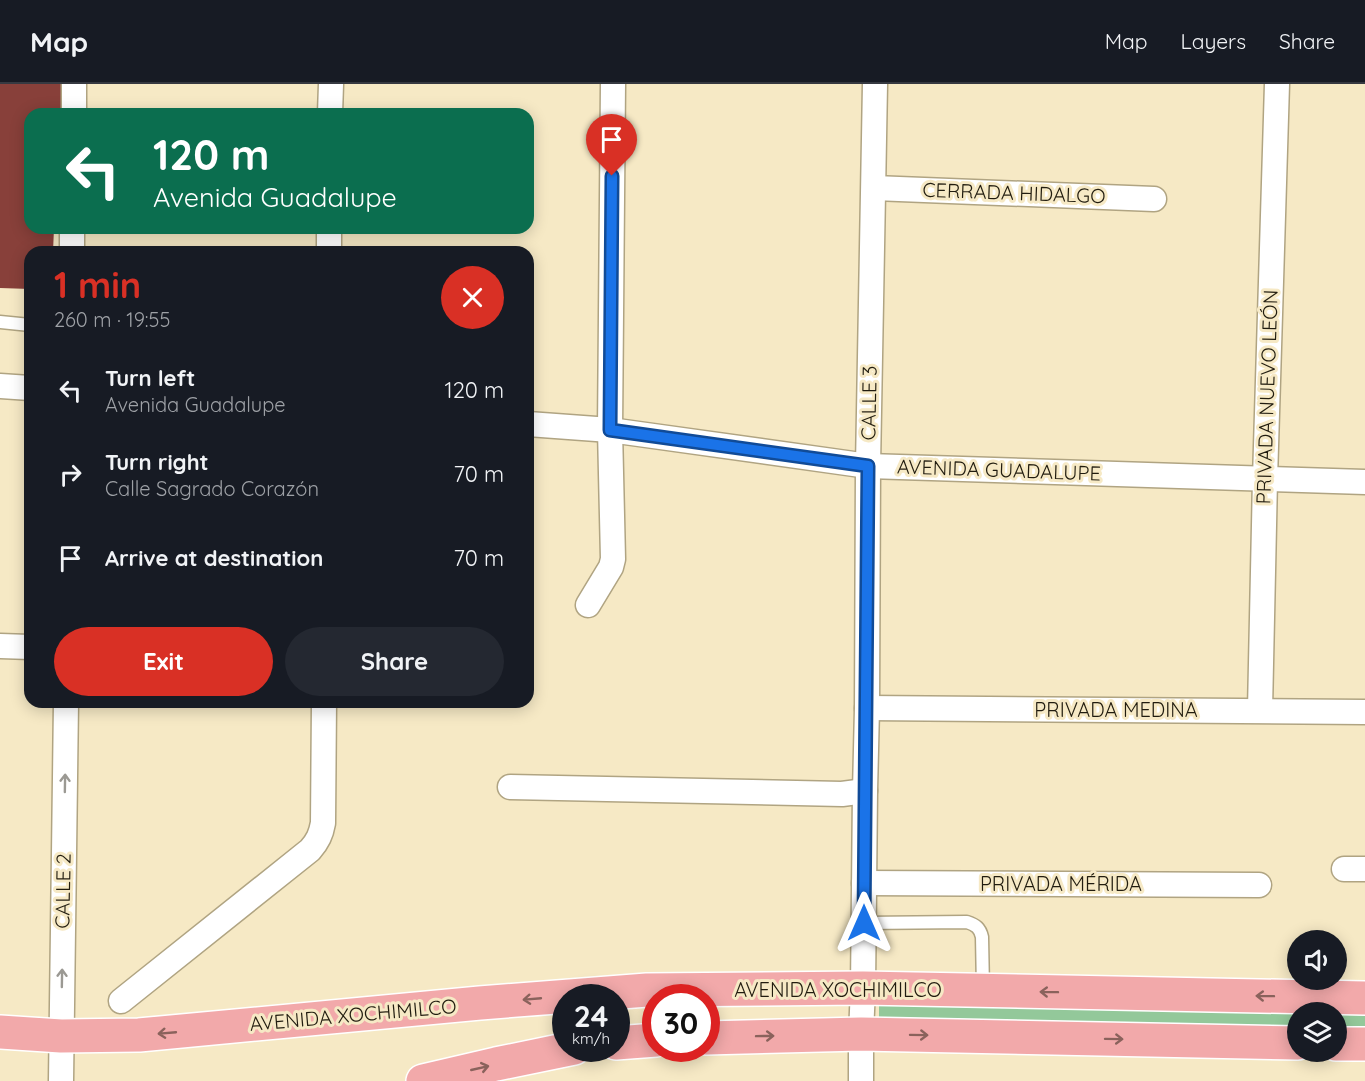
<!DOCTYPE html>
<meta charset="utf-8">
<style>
body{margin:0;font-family:Quicksand,sans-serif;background:#242831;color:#f1f3f6;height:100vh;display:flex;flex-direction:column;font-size:22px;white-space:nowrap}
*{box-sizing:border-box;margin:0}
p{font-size:20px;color:#9ea1a6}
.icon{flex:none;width:33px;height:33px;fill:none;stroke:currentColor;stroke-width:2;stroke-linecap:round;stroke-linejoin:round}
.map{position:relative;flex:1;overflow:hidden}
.side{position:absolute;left:24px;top:162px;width:510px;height:462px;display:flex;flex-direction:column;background:#171b24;border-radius:18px;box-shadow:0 3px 15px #0003}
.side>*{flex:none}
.guide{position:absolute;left:24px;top:24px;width:510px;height:126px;border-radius:18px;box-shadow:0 3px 15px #0003;background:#0b6e4f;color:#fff;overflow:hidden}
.controls{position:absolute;left:1287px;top:846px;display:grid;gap:12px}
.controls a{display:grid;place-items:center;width:60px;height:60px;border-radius:50%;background:#171b24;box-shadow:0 3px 15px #0003;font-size:30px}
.speed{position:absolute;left:552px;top:900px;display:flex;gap:12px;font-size:30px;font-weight:700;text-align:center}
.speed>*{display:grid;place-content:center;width:78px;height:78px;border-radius:50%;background:#171b24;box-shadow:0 3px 15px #0003;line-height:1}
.speed small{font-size:15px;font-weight:400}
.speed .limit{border:9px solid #d22;background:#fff;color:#111}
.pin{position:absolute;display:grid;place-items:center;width:51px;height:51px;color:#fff;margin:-62px -26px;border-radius:50% 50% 50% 0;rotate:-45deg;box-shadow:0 0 6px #0007}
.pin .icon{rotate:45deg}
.me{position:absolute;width:66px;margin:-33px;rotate:0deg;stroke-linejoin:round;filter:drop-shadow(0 0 4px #0008)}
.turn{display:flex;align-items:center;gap:21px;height:126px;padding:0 30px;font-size:27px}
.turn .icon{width:78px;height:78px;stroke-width:2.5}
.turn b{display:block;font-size:42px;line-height:51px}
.round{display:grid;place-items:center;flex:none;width:63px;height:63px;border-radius:32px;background:#242831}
.headline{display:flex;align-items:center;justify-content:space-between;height:102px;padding:0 30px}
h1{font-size:36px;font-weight:700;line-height:45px;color:#d93025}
.cta{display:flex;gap:12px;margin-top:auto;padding:12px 30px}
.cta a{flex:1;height:69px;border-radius:36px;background:#d93025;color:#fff;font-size:24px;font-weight:700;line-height:69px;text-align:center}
.cta a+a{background:#242831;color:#f1f3f6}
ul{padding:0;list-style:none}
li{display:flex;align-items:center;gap:18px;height:84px;padding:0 30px}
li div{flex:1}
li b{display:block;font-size:22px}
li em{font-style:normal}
header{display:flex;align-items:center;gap:36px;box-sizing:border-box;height:84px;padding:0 30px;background:#171b24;border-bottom:2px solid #363941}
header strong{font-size:28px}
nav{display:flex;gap:33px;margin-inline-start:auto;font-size:21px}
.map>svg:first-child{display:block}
.green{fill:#93c89a}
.building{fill:#88403a}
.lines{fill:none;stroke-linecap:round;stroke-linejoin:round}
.lane-casing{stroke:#b0a482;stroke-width:15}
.street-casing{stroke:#b0a482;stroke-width:27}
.primary-casing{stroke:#fff;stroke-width:36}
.lane{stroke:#fff;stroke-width:12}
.street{stroke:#fff;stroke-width:24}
.primary{stroke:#f2a9aa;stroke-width:33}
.oneway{stroke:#9b9993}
.oneway2{stroke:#8a625c}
.route-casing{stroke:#114b97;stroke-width:15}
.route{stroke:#1a73e8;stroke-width:10}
.labels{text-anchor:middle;stroke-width:6;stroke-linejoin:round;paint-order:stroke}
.street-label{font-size:20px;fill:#211c0f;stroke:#f6e9c5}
</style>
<header>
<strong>Map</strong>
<nav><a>Map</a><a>Layers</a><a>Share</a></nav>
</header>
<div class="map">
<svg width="1365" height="997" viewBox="0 0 1365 997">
<rect width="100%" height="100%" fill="#f6e9c5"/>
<polygon class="green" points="879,912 1365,919 1365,947 1337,947 1336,928 1298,928 1297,946 879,941"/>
<polygon class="building" points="0,0 63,0 61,30 30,30 30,144 54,144 53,168 30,168 30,205 0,204"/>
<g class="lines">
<g class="lane-casing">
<g id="lane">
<polyline points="0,238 30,241"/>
<path d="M864 839 967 838C976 841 980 844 982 853L983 905"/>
</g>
</g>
<g class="street-casing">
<g id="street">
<polyline points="74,30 74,0"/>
<polyline points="330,30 331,0"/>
<polyline points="874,104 1154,115"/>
<polyline points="72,168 72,144"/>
<polyline points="329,168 329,144"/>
<polyline points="0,302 30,304"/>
<polyline points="528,340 610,346 868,382 1365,398"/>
<polyline points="588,521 611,483 613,475 610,346 613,0"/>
<polyline points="0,562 30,563"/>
<polyline points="867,624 1365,628"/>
<polyline points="1260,626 1265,395 1277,0"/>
<polyline points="510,703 842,710 865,707"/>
<polyline points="1344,785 1365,785"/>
<polyline points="864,799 1259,801"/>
<path d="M121 917 310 766C318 757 321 750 323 739L324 618"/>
<polyline points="61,997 66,618"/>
<polyline points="861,997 861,950 863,904 865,707 867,624 868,382 875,0"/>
</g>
</g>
<g class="primary-casing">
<g id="primary">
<polyline points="0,948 61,952 139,951 480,919 647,906 863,904 1365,914"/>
<polyline points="706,954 861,950 1298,959"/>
<polyline points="616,959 656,956"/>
<polyline points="1336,960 1365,960"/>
<polyline points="423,997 496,980 574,964"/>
</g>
</g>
<use href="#lane" class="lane"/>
<use href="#street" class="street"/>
<use href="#primary" class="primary"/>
</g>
<defs><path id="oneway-shaft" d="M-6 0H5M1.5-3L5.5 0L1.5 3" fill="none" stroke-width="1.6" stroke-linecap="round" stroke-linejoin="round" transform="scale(1.5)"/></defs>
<g class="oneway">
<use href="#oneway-shaft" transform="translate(65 699) rotate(-89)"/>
<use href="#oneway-shaft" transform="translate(62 894) rotate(-89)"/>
</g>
<g class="oneway2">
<use href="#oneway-shaft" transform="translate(1049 908) rotate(-179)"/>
<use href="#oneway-shaft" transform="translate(1265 912) rotate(-179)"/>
<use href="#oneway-shaft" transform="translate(532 915) rotate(175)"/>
<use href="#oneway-shaft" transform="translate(167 949) rotate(175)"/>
<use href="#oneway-shaft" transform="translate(919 951) rotate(1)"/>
<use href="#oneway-shaft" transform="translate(765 952) rotate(-1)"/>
<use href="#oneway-shaft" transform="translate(1114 955) rotate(1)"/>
<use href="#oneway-shaft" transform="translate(480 984) rotate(-13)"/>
</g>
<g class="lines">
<g class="route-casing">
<path id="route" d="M612 92 610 346 868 382C868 535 865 687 864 839"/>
</g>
<use href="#route" class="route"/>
</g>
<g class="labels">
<g class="street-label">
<text transform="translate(1014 109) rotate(2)" y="7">CERRADA HIDALGO</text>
<text transform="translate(1267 313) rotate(-88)" y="7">PRIVADA NUEVO LEÓN</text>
<text transform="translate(869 319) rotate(-89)" y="7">CALLE 3</text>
<text transform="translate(999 386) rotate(2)" y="7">AVENIDA GUADALUPE</text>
<text x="1116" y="633">PRIVADA MEDINA</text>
<text x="1061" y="807">PRIVADA MÉRIDA</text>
<text transform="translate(63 807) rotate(-89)" y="7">CALLE 2</text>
<text x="838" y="913">AVENIDA XOCHIMILCO</text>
<text transform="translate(353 931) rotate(-5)" y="7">AVENIDA XOCHIMILCO</text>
</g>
</g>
</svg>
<div class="controls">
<a><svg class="icon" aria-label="sound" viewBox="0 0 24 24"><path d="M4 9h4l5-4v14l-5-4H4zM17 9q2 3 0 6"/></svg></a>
<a><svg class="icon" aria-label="layers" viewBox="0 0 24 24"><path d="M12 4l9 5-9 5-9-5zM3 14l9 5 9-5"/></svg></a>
</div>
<div class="speed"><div>24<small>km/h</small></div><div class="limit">30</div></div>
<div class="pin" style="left:612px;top:92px;background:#d93025"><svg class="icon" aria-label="arrive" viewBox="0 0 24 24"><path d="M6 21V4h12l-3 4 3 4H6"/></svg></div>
<svg class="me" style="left:864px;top:839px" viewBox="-20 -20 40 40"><path d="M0-17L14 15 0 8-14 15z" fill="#1a73e8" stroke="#fff" stroke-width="4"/></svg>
<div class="guide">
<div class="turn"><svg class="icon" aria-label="left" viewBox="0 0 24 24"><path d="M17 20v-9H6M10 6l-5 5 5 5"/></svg><div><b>120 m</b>Avenida Guadalupe</div></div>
</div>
<section class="side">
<div class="headline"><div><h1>1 min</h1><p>260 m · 19:55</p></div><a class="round" style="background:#d93025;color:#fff"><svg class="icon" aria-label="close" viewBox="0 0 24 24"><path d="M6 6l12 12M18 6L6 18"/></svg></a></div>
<ul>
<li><svg class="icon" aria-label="left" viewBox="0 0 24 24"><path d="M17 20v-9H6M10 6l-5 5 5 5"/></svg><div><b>Turn left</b><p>Avenida Guadalupe</p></div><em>120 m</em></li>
<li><svg class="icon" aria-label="right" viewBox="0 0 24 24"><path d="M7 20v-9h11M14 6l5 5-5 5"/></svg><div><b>Turn right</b><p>Calle Sagrado Corazón</p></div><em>70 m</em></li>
<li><svg class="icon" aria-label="arrive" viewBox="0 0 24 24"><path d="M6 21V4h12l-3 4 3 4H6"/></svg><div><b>Arrive at destination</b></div><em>70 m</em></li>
</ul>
<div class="cta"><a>Exit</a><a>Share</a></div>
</section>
</div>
